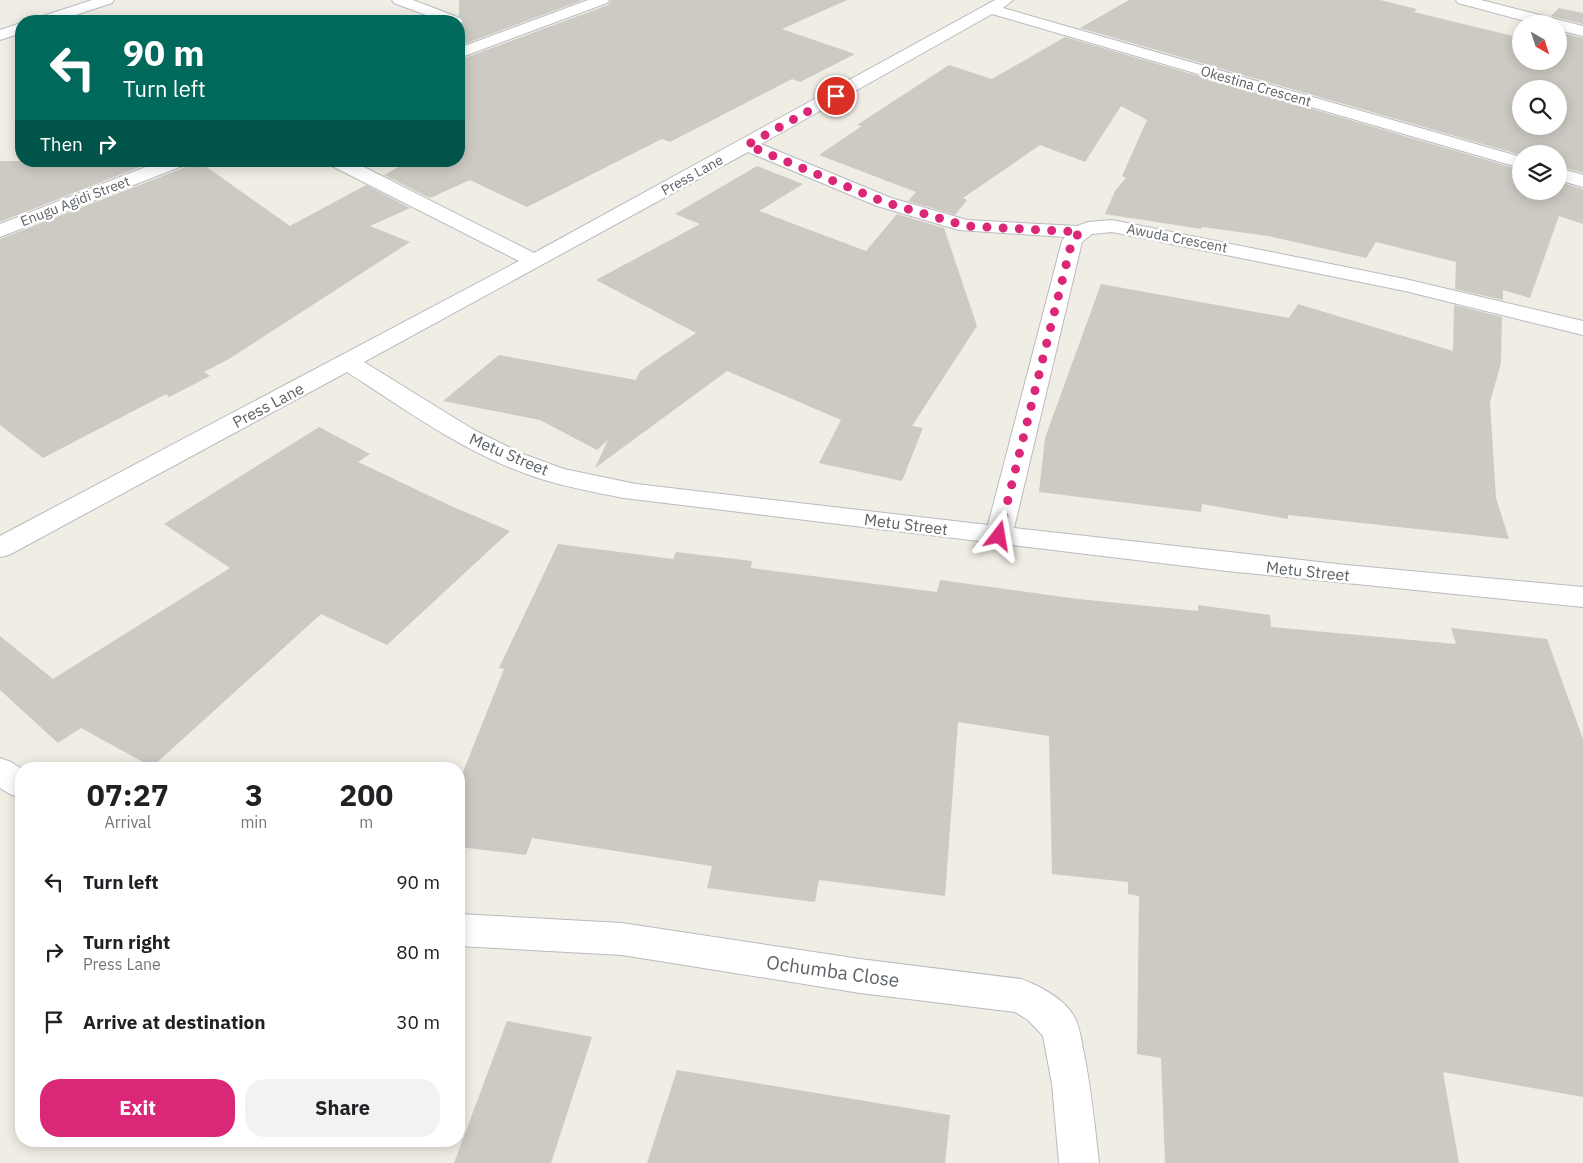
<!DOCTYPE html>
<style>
body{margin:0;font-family:"IBM Plex Sans",sans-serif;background:#f2f2f2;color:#202124;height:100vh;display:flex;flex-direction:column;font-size:19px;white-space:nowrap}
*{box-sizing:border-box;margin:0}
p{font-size:16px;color:#757577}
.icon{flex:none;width:28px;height:28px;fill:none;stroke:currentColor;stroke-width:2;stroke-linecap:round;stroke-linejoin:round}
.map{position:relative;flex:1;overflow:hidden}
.details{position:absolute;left:15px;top:762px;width:450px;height:385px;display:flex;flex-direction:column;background:#fff;border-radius:20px;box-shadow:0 2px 12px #0003}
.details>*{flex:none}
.hud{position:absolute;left:15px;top:15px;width:450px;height:152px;border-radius:20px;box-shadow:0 2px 12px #0003;background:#00695c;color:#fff;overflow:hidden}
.needle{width:32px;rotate:141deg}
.buttons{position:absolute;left:1512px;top:15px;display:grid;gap:10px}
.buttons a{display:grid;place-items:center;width:55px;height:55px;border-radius:50%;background:#fff;box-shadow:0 2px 12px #0003;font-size:25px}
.pin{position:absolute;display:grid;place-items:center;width:42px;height:42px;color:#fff;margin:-21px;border:2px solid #fff;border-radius:50%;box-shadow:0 1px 5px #0007}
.me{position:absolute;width:55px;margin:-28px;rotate:14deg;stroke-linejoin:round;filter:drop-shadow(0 0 4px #0008)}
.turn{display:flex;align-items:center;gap:18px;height:105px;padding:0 25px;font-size:22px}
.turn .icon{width:65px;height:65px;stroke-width:2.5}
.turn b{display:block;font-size:35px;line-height:42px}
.then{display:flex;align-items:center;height:48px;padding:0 25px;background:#0003;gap:10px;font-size:19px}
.eta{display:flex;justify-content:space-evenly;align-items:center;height:85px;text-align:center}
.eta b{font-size:30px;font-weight:700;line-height:35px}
.primary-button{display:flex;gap:10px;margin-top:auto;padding:10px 25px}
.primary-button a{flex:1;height:58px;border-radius:20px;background:#db2777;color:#fff;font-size:20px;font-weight:700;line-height:58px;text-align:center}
.primary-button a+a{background:#f2f2f2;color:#202124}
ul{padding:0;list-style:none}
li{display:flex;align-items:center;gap:15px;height:70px;padding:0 25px}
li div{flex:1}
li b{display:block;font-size:19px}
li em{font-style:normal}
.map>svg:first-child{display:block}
.building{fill:#cdc9c3;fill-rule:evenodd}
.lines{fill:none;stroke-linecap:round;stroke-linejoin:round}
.minor-casing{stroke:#b7bbc0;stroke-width:2}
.minor{fill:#fff;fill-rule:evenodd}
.route{stroke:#db2777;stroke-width:9;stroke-dasharray:0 16.2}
.labels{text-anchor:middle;stroke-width:5;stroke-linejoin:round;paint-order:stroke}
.far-street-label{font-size:14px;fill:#5c6267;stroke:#fff}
.street-label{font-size:16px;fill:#5c6267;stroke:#fff}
.near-street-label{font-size:19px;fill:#5c6267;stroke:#fff}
</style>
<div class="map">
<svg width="1583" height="1163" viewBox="0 0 1583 1163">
<rect width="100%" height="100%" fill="#f0ede5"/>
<g class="building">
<polygon points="459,0 583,0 459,46 459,27 465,21 459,16"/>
<polygon points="611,0 847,0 782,29 855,54 800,82 792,79 670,142 662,139 527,207 470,180 430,198 384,175 410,161 459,161 459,60 608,5"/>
<path d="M1129 0H1380L1417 9 1414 12 1521 38V61H1559V32L1583 38V173L1559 166V154L1521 155 1080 28ZM1521 89H1559V126H1521Z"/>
<polygon points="1559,8 1583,13 1583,24 1551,16"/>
<polygon points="1065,37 1521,170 1521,191 1559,191 1559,182 1583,189 1583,224 1559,216 1530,298 1503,290 1503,300 1455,289 1456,262 1376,242 1366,258 1268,236 1202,227 1201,229 1105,214 1115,191 1126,178 1122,176 1147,120 1121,106 1085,162 1040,145 963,198 967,200 955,215 908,201 916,192 819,155 862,126 857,125 949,65 992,79"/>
<polygon points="0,161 155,161 0,222"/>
<polygon points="189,161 198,161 290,226 366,185 410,208 370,226 410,242 229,359 204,372 210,376 169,397 166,394 43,458 0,425 0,239 186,167"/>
<polygon points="757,166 803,184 759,211 866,251 897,214 944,228 977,326 912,426 923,428 902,481 819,463 841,420 727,371 595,468 608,440 597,450 540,420 443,401 499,355 636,380 640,371 696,333 596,280 700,224 675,214"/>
<polygon points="1101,284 1289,318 1298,304 1453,351 1454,305 1502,317 1501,363 1490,402 1496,498 1509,539 1288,515 1288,519 1202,504 1201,512 1039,492 1045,438"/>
<polygon points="319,427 370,454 358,462 451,506 510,531 387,645 321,614 152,767 81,728 58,743 0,690 0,636 53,679 230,568 164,524"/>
<polygon points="558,544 673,559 676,552 752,561 751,568 937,592 940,580 1078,599 1198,611 1198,605 1270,615 1271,627 1456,644 1451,628 1547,639 1583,739 1583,1097 1443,1072 1459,1163 1165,1163 1161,1058 1137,1054 1139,896 1128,894 1128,882 1052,874 1049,736 958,722 945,896 819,880 815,902 707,888 712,866 532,838 526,855 459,847 459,782 504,669 499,668"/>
<polygon points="507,1021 592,1037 551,1163 454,1163"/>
<polygon points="677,1070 950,1115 945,1163 647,1163"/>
</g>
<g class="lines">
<g class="minor-casing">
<g id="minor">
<polygon points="92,0 114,0 112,3 57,21 34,21 37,18"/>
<polygon points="392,0 413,0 460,18 463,21 459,25 459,21 442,21 394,3"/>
<polygon points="588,0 609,0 607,3 459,58 459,48"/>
<path d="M995 0H1013L1003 8 1521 157V168L992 14 761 144 891 198 967 220 1077 226 1088 222 1112 220 1405 279 1583 321V335L1405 291 1112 232 1092 234 1082 242 1014 528 1346 565 1583 587V607L1227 571 624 498C593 492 561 486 532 476 465 453 406 410 347 372L9 555 0 557V536L519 261 330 165 328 161H352L534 253ZM748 152 877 206 959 230 1065 237 1062 241 988 525 636 484 564 469 523 454 474 430 364 362Z"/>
<polygon points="1456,0 1481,0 1583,26 1583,36 1559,30 1559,24 1536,24 1458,3"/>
<polygon points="21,23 21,33 0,40 0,30"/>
<polygon points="161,161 187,161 185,165 0,237 0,224"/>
<polygon points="1559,168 1583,175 1583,187 1559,180"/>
<polygon points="0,758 11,762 22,769 21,798 10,794 0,788"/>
<path d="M459 914 622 923 860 959 1021 979C1040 986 1063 998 1074 1016 1080 1027 1081 1040 1084 1053 1091 1089 1095 1126 1099 1163H1059L1052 1084 1043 1036 1028 1020 1015 1012 860 993 622 955 459 946Z"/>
</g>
</g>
<use href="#minor" class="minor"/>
</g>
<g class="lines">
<polyline class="route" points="836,96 747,145 884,202 966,226 1080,232 1072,241 999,536"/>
</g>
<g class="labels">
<g class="far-street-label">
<text transform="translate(1256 86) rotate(16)" y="5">Okestina Crescent</text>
<text transform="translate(692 175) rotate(-29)" y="5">Press Lane</text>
<text transform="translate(75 201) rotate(-21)" y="5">Enugu Agidi Street</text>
<text transform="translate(1177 238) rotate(11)" y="5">Awuda Crescent</text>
</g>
<g class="street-label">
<text transform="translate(268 405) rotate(-28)" y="6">Press Lane</text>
<text transform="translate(509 454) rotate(23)" y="6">Metu Street</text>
<text transform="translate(906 524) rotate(7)" y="6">Metu Street</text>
<text transform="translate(1308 571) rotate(6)" y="6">Metu Street</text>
</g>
<g class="near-street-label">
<text transform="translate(833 971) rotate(8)" y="7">Ochumba Close</text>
</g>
</g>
</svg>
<div class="buttons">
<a><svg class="needle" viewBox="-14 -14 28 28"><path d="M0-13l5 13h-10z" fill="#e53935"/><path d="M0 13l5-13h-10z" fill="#757577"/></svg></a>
<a><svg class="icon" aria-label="search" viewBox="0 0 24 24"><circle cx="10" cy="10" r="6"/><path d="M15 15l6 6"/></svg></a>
<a><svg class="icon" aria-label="layers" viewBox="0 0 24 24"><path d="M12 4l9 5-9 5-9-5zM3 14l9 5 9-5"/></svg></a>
</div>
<div class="pin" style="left:836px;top:96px;background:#d93025"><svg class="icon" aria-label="arrive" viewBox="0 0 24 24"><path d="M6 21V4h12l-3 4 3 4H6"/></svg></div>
<svg class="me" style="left:999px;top:536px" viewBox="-20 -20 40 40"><path d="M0-17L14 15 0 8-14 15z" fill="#db2777" stroke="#fff" stroke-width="4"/></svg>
<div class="hud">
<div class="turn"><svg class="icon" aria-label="left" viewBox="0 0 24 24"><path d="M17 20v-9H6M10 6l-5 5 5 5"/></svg><div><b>90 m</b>Turn left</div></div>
<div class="then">Then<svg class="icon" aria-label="right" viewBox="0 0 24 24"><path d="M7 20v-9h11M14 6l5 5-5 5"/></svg></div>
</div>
<section class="details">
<div class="eta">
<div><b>07:27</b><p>Arrival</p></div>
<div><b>3</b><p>min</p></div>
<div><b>200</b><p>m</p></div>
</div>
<ul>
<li><svg class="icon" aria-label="left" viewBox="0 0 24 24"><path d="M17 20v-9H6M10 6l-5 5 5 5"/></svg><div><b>Turn left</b></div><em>90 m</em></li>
<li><svg class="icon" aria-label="right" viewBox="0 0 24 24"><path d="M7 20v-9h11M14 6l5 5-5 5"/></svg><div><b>Turn right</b><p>Press Lane</p></div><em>80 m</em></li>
<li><svg class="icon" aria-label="arrive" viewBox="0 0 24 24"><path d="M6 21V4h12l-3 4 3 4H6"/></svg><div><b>Arrive at destination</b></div><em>30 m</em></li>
</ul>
<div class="primary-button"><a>Exit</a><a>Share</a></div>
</section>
</div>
